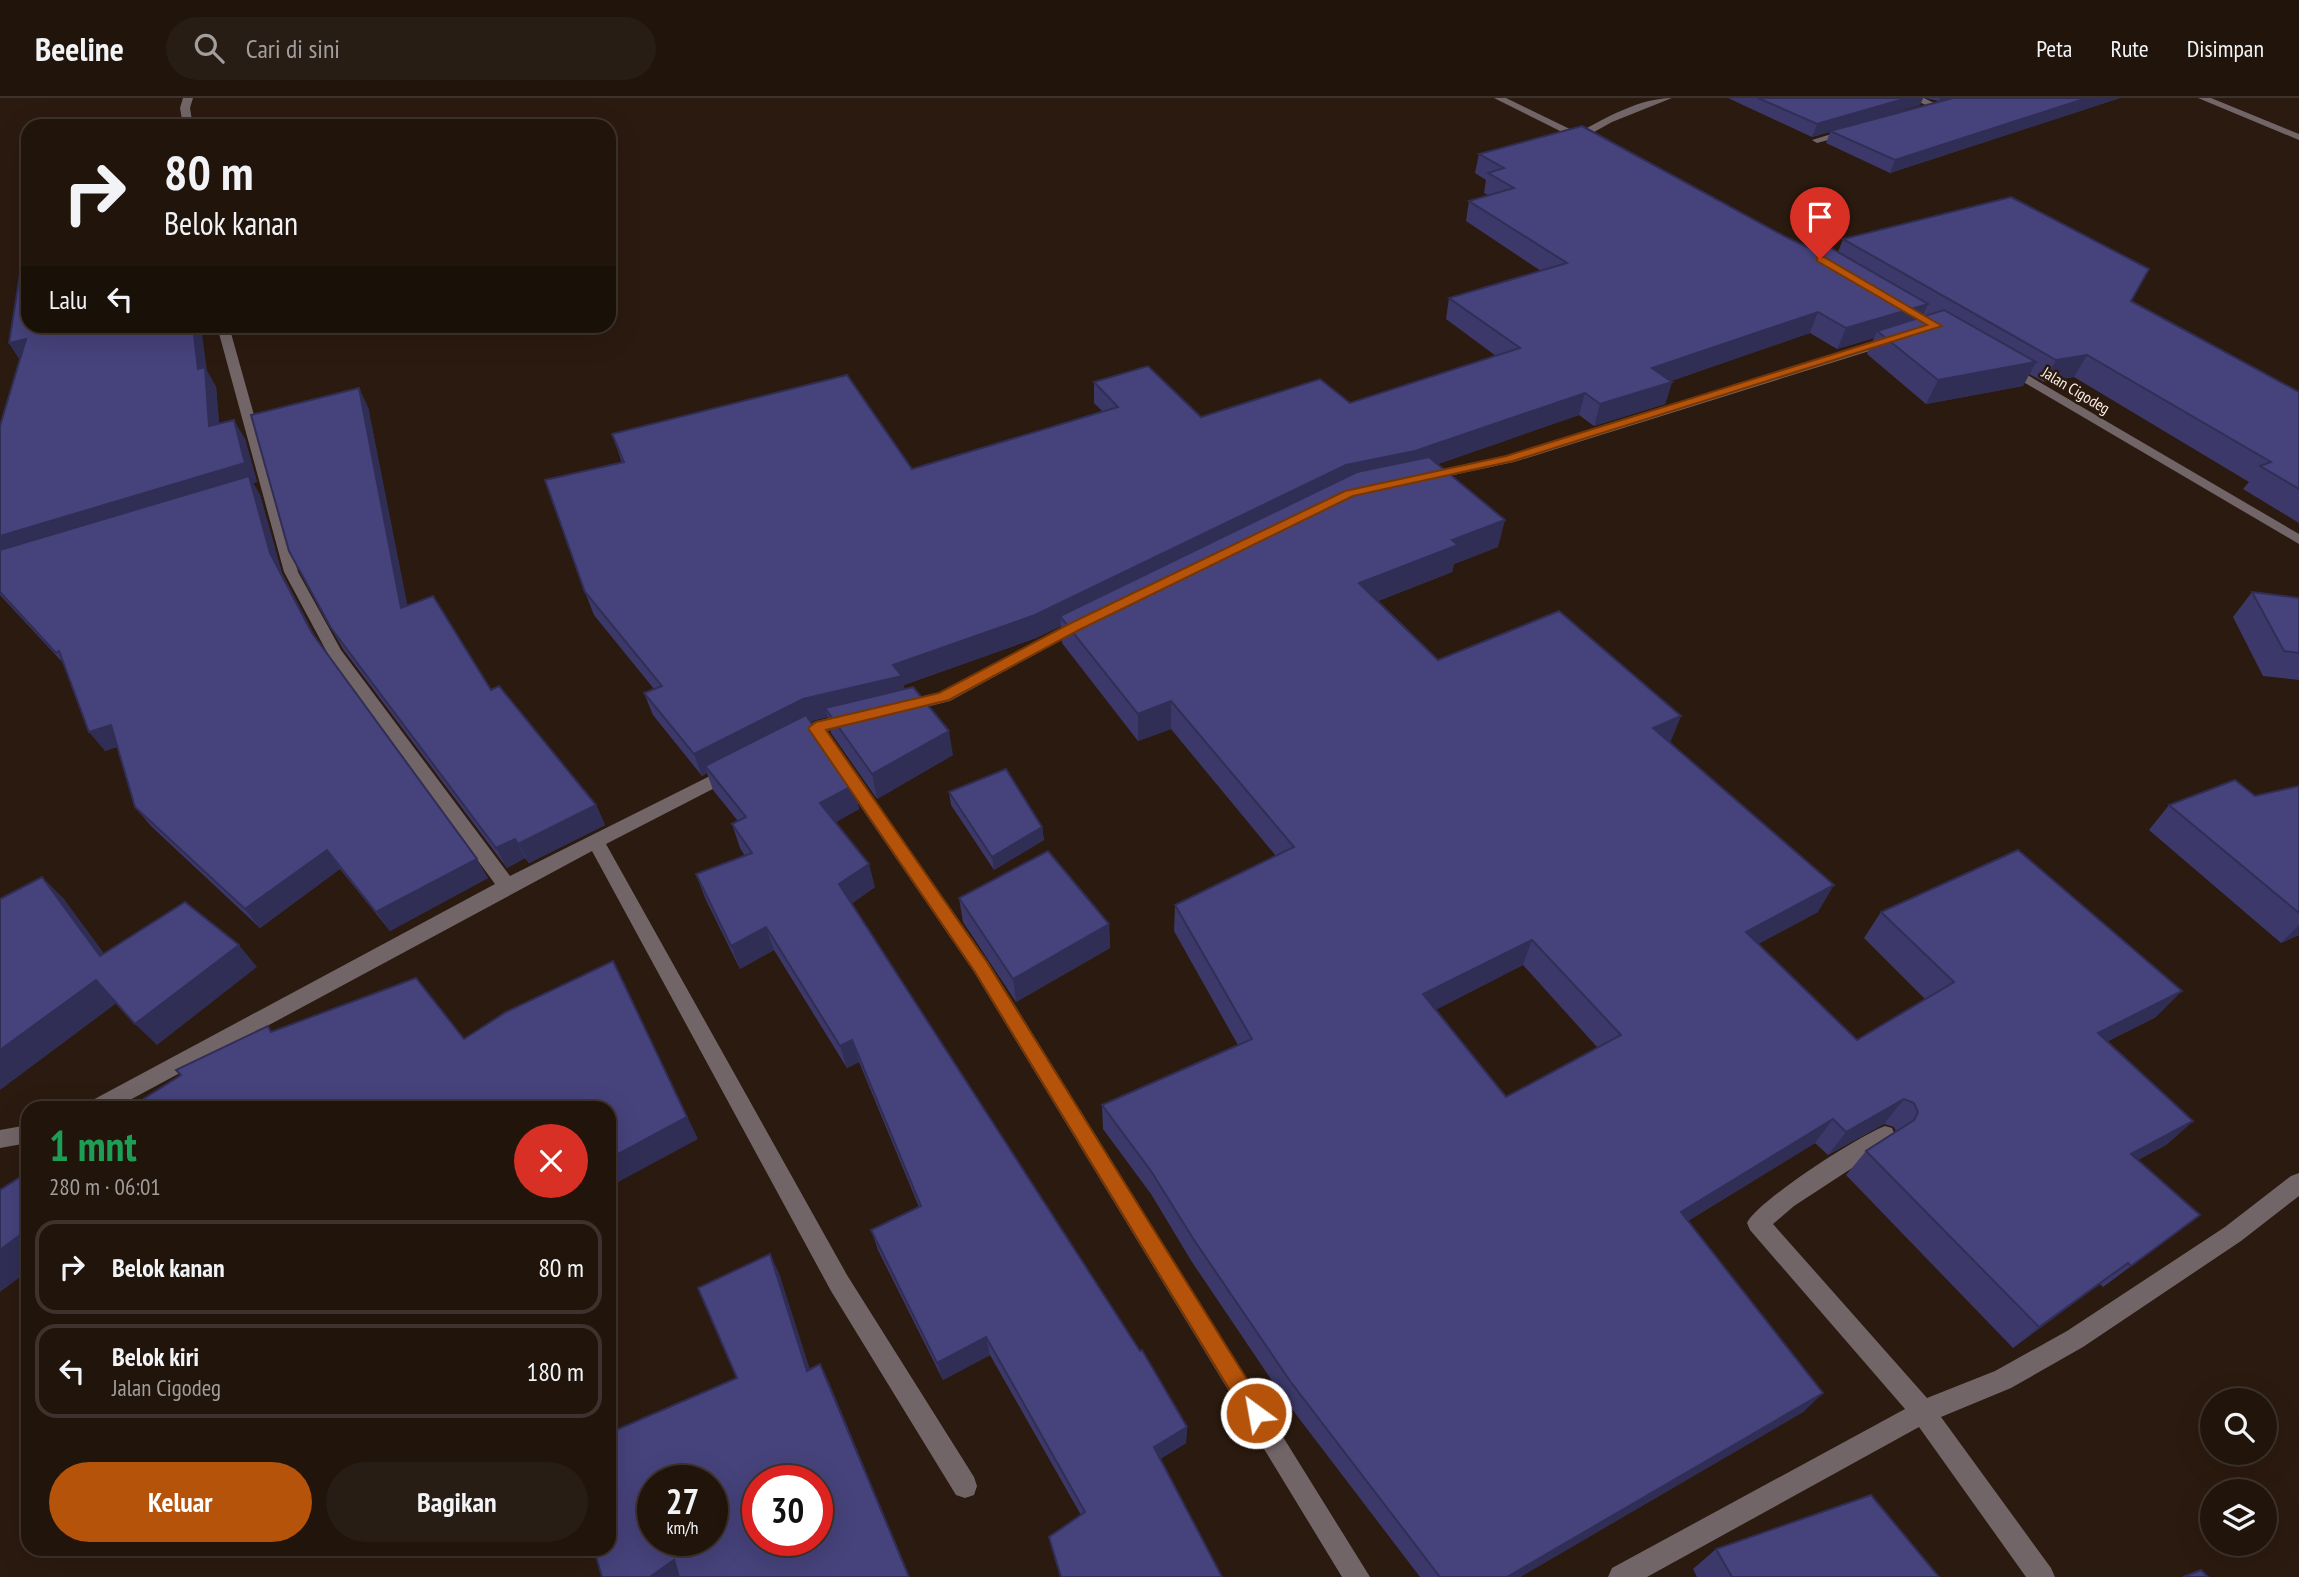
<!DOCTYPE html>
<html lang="id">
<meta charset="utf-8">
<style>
body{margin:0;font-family:"PT Sans Narrow",sans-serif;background:#281d14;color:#f1f3f6;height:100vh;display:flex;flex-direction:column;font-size:26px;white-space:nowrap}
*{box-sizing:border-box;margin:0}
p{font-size:23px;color:#a29e9d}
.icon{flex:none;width:38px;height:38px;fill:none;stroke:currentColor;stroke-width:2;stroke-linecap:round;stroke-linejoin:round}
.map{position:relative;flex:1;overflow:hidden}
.panel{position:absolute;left:21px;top:1003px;width:595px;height:455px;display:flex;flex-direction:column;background:#20140b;border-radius:21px;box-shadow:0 7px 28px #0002,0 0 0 2px #3d332c}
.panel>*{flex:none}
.guide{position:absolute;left:21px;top:21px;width:595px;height:214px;border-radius:21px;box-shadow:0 7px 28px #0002,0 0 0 2px #3d332c;background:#20140b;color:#f1f3f6;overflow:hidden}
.fabs{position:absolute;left:2200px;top:1290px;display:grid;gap:14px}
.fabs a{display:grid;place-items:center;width:77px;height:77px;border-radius:50%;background:#20140b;box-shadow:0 7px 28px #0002,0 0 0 2px #3d332c;font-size:35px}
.speed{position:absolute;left:637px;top:1367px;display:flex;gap:14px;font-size:35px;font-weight:700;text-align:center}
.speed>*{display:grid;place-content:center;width:91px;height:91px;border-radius:50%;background:#20140b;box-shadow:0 7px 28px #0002,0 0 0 2px #3d332c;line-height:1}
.speed small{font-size:18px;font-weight:400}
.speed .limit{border:10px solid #d22;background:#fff;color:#111}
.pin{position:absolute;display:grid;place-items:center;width:60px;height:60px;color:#fff;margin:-72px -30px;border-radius:50% 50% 50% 0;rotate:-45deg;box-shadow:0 0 7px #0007}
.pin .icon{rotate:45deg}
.me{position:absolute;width:77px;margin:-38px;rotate:328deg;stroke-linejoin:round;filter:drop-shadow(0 0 5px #0008)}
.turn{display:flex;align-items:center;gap:24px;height:147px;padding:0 28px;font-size:32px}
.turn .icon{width:91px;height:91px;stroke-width:2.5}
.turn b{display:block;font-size:49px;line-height:60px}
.then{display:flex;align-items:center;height:66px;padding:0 28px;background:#0003;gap:14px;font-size:26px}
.round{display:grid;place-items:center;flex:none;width:74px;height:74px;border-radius:37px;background:#281d14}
.head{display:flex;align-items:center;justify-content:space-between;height:119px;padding:0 28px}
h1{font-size:42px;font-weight:700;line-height:52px;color:#1e9e55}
.cta{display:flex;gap:14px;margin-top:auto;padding:14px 28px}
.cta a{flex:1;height:80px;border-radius:42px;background:#b45309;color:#fff;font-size:28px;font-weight:700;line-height:80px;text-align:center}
.cta a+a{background:#281d14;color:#f1f3f6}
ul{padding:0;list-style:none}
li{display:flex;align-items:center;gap:21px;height:94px;margin:0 14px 10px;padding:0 14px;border:4px solid #3d332c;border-radius:21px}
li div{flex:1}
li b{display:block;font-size:26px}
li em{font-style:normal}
header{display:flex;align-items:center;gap:42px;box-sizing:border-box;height:98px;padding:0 35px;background:#20140b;border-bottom:2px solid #3d332c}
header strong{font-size:33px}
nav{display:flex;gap:38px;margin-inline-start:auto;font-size:24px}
.search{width:490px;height:63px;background:#281d14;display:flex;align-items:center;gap:18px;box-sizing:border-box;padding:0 24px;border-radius:38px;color:#a29e9d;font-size:26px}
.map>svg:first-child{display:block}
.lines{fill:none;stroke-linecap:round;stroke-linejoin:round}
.street{fill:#716567;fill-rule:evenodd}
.wall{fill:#3c396a;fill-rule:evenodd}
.shaded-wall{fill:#312e56}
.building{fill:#46427b;stroke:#312e56;stroke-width:2;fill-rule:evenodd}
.route{fill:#b45309;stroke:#753606;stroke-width:2}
.labels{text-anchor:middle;stroke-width:5;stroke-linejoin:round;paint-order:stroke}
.far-street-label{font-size:16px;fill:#fcf0e8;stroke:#2b1a0f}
</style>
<header>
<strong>Beeline</strong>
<div class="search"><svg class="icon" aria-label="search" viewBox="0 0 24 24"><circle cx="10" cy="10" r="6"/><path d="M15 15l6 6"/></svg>Cari di sini</div>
<nav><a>Peta</a><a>Rute</a><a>Disimpan</a></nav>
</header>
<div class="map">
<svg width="2299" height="1479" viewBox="0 0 2299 1479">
<rect width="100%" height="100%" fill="#2b1a0f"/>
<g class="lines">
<g class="street">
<polygon points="183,0 193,0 190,10 193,28 183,28 180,10"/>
<path d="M1494 0H1506L1578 35C1605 20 1640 0 1672 0L1612 24 1585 39 1589 42 1584 45Z"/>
<polygon points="1911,0 1924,0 1944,10 1936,12"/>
<polygon points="2198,0 2211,0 2299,36 2299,42"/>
<polygon points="1851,30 1854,31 1854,35 1817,45 1812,42"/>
<polygon points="217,228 229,228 298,474 341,552 510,778 724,671 736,671 738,675 736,679 606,746 847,1177 974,1379 977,1388 974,1397 965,1400 956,1397 831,1193 592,753 115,1010 86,1010 89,1004 495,786 329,558 284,474"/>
<polygon points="1891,238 1897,242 1895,245 1514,364 1425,383 1418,379 1425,375 1506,358"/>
<polygon points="2007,265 2299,436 2299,446 2003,272 2001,269"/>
<polygon points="1082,520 1090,525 1087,528 950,603 902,615 894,609 896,605 939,595"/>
<path d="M851 615 857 617 859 621 857 625 827 633 988 864 1370 1479H1342L974 874 813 639 795 647 787 641C800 624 831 620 851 615Z"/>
<polygon points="28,1027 28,1045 0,1050 0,1032"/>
<path d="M1885 1028 1892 1030 1895 1037 1892 1044 1794 1108 1773 1126 1927 1300 1995 1273 2067 1233 2225 1129 2291 1078 2299 1075V1098L2241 1143 2083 1249 2011 1290 1941 1319 2051 1470 2055 1479H2026L1919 1329 1647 1479H1608L1612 1470 1905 1311 1750 1132 1747 1125C1757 1103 1860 1037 1885 1028Z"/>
</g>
</g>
<g class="wall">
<polygon points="1728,0 1923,0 1920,7 1867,23 1950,1 1939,3 1925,0 2120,0 1890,75 1826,45 1830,34 1812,39"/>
<path d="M1479 56 1784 138 1809 150 1838 154 1843 141 2131 203 2299 294V425L2243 391 2249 384 2074 279 2044 284 2029 276 2023 288 1926 306 1867 256 1874 240 1837 251 1810 235 1671 283 1672 284 1665 306 1594 328 1579 317 1438 366 1498 449 1454 466 1452 474 1378 503 1438 562 1681 618 1670 644 1818 814 1758 846 1857 942 1925 901 1864 840 1881 814 2156 919 2108 943 2193 1023 2166 1047 2138 1062 2200 1117 2103 1189 2100 1186 2013 1250 1846 1077 1866 1053 1896 1034 1894 1029 1884 1026 1828 1057 1815 1045 1688 1123 1823 1295 1803 1314 1520 1479H1420L1285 1302 1192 1164 1151 1096 1103 1031 1102 1007 1238 947 1174 833 1175 807 1276 758 1171 631 1138 643 1062 545 1061 528 1036 540 904 587V591L953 657 877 701 831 635 828 619 810 623 854 687 859 711 836 724 875 789 851 806 1187 1329 1186 1345 1160 1361 1222 1479H1060L1049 1439 1081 1417 990 1257 943 1282 878 1152 871 1132 919 1109 859 964 847 970 774 852 740 871 705 800 696 776 745 758 740 750 732 726 738 723 713 692 707 675 702 678 653 617 644 595 654 591 594 517 585 494 622 365 612 336 912 371 1102 313 1094 305V284L1201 319 1350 305 1496 258 1446 221 1449 200 1541 173 1466 123 1469 103 1488 97 1484 95 1486 82 1475 75ZM1523 867 1598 950 1506 999 1435 912Z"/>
<polygon points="9,245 207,273 216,289 219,325 245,341 257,384 253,385 260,397 282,475 317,543 488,780 390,833 340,771 260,830 151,728 135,709 117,649 105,653 64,566 0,497 0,328 20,262"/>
<polygon points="368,309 407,508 491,592 596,707 605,727 529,765 525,760 507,770 343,551 331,530"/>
<polygon points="2252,494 2299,500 2299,582 2263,578 2233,519"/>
<polygon points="2299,688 2299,837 2281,845 2149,732 2169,707 2255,698"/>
<polygon points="949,694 1042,729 1044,742 994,772 951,707"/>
<polygon points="959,800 1109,826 1110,850 1016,904 963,824"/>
<polygon points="1716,1451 1939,1479 1697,1479 1693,1471"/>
</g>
<g class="shaded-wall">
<polygon points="1907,0 1923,0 1920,7 1832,33 1830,33 1830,34 1812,39 1817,26"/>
<polygon points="1940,0 1959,0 1939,3"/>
<polygon points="2087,0 2120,0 1890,75 1895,62"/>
<polygon points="1928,206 1919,227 1877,233 1874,240 1837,251 1846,230"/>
<polygon points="1818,214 1810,235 1645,292 1652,270"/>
<polygon points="193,228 201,228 207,273 216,289 221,347 209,328 198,271"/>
<polygon points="26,241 22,264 9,245"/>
<polygon points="2087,257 2074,279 2044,284 2056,262"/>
<polygon points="2036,264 2023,288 1926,306 1938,282"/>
<polygon points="1672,284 1665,306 1594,328 1600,306"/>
<polygon points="359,290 368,309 412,530 401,510"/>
<polygon points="1585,295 1579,317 1412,375 1060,518 1061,528 1036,540 904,587 906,600 825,610 828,619 809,624 705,668 707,675 702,678 694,656 803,601 893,567 1346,367"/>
<polygon points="234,322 245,341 257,384 253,385 260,397 282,475 324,555 0,462 0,438"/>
<polygon points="1505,422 1498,449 1454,466 1452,474 1355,512 1359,485 1452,442"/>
<polygon points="1171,603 1171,631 1138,643 1138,616"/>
<polygon points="1681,618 1670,645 1653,630"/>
<polygon points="111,627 126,646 105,653 89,634"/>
<polygon points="949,633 953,657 877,701 872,676"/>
<polygon points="854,687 859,711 826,729 820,705"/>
<polygon points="596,707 605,727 529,765 518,746"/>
<polygon points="1042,729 1044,742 994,772 992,759"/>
<polygon points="515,741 525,760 507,770 496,750"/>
<polygon points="327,752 340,771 260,830 245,811"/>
<polygon points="477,761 488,780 390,833 376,814"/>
<polygon points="869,766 875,789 845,810 839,786"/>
<polygon points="42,779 64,801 122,880 100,858"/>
<polygon points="1834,787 1818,814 1732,860 1746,834"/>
<polygon points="1109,826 1110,850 1016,904 1013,881"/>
<polygon points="2299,827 2299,837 2281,845"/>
<polygon points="766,829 774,852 740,871 731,848"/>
<polygon points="1532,842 1523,867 1416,922 1423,896"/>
<polygon points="239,847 257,869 157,947 135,926"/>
<polygon points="613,863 698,1041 609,1089 609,1061"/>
<polygon points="96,882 118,904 0,992 0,952"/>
<polygon points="2182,893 2156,919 2074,960 2098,935"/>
<polygon points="852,942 859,964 847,970 840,948"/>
<polygon points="1904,1001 1884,1026 1828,1057 1846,1034"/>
<polygon points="1833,1021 1815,1045 1666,1136 1681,1114"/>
<polygon points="2193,1023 2166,1047 2105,1079 2131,1056"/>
<polygon points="2200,1117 2171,1139 2103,1189 2131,1168"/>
<polygon points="28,1131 28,1173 0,1194 0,1152"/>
<polygon points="770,1156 779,1175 816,1290 807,1273"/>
<polygon points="2128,1165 2100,1186 2013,1250 2039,1229"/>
<polygon points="609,1192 617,1210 609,1215"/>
<polygon points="986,1239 990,1257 943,1282 937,1265"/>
<polygon points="820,1266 829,1284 910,1479 909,1479"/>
<polygon points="1823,1295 1803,1314 1520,1479 1507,1479"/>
<polygon points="1187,1329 1186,1345 1154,1365 1154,1349"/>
<polygon points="674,1462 682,1479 650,1479"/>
</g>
<g class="building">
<polygon points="1758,0 1907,0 1817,26"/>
<polygon points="1953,0 2087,0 1895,62 1830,33"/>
<polygon points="1582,28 1784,138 1809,150 1824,146 1928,206 1846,230 1818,214 1652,270 1672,284 1600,306 1585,295 1415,353 1346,367 1035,517 893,567 902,578 803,601 694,656 644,595 662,588 585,494 545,382 624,364 612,336 847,277 912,371 1118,309 1094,284 1148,268 1201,319 1320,281 1350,305 1520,250 1449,200 1567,165 1469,103 1514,90 1488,75 1504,70 1479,56"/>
<polygon points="2011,99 2149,171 2131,203 2299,294 2299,391 2260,368 2271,364 2087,257 2056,262 1843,141"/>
<polygon points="28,126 28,228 193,228 198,271 205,269 209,328 234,322 245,365 0,438 0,328 26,241 9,245"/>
<polygon points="1944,212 2036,264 1938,282 1877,233"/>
<polygon points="359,290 401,510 433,498 491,592 499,588 596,707 518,746 515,741 496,750 331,530 289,453 251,317"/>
<path d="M1429 359 1505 422 1452 442 1458 447 1359 485 1438 562 1559 513 1681 618 1653 630 1834 787 1746 834 1857 942 1954 884 1881 814 2018 752 2182 893 2098 935 2193 1023 2131 1056 2200 1117 2131 1168 2128 1165 2039 1229 1866 1053 1914 1022 1918 1014 1914 1005 1904 1001 1846 1034 1833 1021 1681 1114 1823 1295 1507 1479H1440L1290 1283 1194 1142 1151 1073 1102 1007 1252 941 1175 807 1294 749 1171 603 1138 616 1060 518 1357 374ZM1532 842 1621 937 1506 999 1423 896Z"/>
<polygon points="249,378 270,455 312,535 477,761 376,814 327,752 245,811 135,709 111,627 89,634 59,553 56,555 0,494 0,452"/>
<polygon points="2252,494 2299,500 2299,555 2284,553"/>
<polygon points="913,589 949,633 872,676 825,610"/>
<polygon points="806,617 854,687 820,705 869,766 839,786 1140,1253 1142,1252 1187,1329 1154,1349 1222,1479 1061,1479 1049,1439 1085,1414 986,1239 937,1265 871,1132 921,1108 852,942 840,948 766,829 731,848 696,776 752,755 732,726 746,719 705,668"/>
<polygon points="1006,671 1042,729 992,759 949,694"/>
<polygon points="2235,682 2255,698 2299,688 2299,815 2169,707"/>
<polygon points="1048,753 1109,826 1013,881 959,800"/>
<polygon points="42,779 100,858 185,804 239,847 135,926 96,882 0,952 0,801"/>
<polygon points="613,863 687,1019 609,1061 609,1010 129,1010 181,977 176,972 268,928 271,934 416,880 464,941 506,914"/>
<polygon points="28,1074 28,1131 0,1152 0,1092"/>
<path d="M770 1156 807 1273 820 1266 909 1479H679L674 1462 650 1479H602L594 1451H609V1335L737 1280 698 1190ZM653 1382H712V1442H653ZM758 1382H817V1442H758Z"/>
<polygon points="1871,1397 1939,1479 1732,1479 1716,1451"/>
<polygon points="2201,1472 2208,1479 2183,1479"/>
</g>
<polygon class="route" points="1817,159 1824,159 1942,228 1513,363 1353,398 1079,532 949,602 826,632 987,864 1263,1307 1267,1315 1263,1322 1256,1326 1248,1322 975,874 808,630 816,624 939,595 1069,526 1345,393 1506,358 1927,227 1817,163"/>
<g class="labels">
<g class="far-street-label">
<text transform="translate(2076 292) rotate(31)" y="6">Jalan Cigodeg</text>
</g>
</g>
</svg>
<div class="fabs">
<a><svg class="icon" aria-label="search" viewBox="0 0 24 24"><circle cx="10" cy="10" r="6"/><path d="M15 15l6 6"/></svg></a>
<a><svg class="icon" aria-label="layers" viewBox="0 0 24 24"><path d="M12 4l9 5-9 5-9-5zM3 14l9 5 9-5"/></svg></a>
</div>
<div class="speed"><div>27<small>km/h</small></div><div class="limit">30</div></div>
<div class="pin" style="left:1820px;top:161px;background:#d93025"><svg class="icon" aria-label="arrive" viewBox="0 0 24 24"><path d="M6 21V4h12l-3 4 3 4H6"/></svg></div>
<svg class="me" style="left:1256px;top:1315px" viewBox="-20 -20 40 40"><circle r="17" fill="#b45309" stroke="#fff" stroke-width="3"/><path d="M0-11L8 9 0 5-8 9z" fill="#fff"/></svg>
<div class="guide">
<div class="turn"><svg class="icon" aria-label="right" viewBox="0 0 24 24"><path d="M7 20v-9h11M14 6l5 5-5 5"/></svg><div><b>80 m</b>Belok kanan</div></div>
<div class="then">Lalu<svg class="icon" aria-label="left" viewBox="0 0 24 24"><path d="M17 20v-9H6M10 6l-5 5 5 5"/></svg></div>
</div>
<section class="panel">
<div class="head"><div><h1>1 mnt</h1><p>280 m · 06:01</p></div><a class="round" style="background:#d93025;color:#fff"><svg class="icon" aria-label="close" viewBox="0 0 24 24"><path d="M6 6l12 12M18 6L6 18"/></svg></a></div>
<ul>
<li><svg class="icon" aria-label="right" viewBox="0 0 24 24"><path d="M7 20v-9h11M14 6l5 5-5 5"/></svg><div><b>Belok kanan</b></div><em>80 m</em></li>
<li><svg class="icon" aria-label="left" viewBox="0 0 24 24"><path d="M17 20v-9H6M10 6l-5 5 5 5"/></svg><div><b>Belok kiri</b><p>Jalan Cigodeg</p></div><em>180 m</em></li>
</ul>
<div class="cta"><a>Keluar</a><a>Bagikan</a></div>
</section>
</div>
